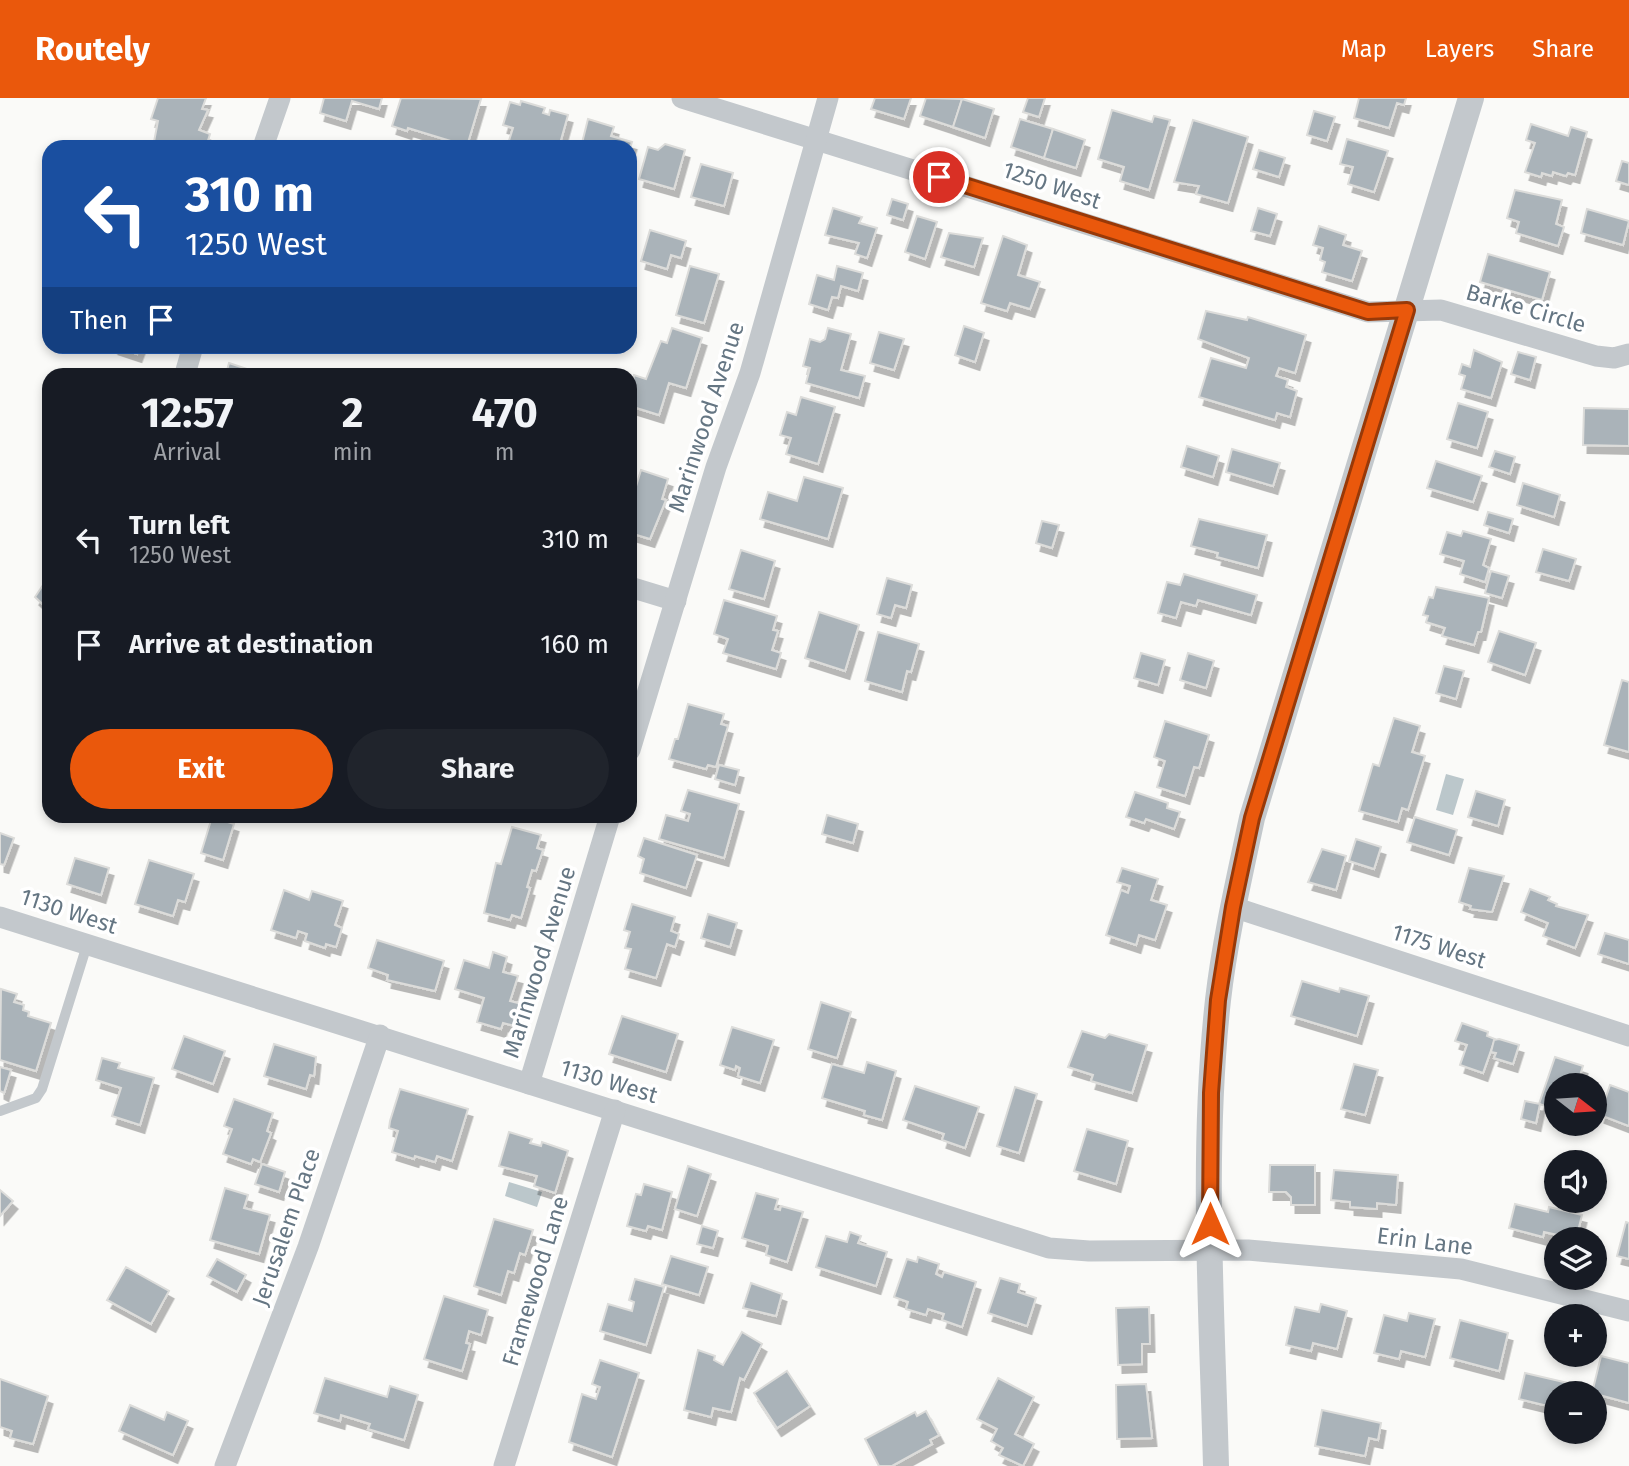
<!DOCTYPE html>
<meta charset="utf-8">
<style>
body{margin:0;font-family:"Fira Sans",sans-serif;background:#20242c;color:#f1f3f6;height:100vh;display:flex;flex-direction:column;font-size:26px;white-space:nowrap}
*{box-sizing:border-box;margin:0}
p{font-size:23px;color:#9ea1a6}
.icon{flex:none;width:38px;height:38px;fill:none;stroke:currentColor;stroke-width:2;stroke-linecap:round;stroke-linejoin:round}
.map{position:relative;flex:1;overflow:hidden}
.side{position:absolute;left:42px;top:270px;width:595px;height:455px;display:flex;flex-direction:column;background:#171b24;border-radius:21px;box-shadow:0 4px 10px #0003}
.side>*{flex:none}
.banner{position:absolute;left:42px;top:42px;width:595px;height:214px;border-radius:21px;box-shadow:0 4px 10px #0003;background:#1a4fa0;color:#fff;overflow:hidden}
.needle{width:46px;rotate:107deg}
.tools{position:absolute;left:1544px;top:975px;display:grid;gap:14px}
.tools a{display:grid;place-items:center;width:63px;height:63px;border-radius:50%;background:#171b24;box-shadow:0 4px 10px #0003;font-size:35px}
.pin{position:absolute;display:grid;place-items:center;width:60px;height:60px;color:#fff;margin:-30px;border:4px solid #fff;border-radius:50%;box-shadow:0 2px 7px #0007}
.me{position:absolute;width:77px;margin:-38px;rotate:0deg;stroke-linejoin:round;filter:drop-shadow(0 0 5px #0008)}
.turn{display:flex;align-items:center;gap:24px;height:147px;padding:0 28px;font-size:32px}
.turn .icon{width:91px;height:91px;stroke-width:2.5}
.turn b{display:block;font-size:49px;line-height:60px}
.then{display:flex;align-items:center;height:66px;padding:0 28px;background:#0003;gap:14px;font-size:26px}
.eta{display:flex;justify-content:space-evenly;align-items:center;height:119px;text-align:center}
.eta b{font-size:42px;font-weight:700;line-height:49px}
.cta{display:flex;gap:14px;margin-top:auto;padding:14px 28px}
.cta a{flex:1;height:80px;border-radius:42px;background:#ea580c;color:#fff;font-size:28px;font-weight:700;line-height:80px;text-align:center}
.cta a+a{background:#20242c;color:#f1f3f6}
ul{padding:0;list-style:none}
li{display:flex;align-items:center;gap:21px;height:105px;padding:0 28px}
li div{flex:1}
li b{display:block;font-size:26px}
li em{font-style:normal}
header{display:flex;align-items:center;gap:42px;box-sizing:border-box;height:98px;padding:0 35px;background:#ea580c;color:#fff}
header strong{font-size:33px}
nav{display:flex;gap:38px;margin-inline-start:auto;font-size:24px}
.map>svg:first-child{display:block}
.water{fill:#bbc7cb}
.building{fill:#aab3b9;stroke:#dcdcda;stroke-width:2;filter:url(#shadow)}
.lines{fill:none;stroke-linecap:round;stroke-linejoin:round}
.service{stroke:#c3c8cc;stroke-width:10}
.minor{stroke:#c3c8cc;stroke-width:21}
.tertiary{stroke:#c3c8cc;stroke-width:26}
.route-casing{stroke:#983908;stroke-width:18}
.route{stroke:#ea580c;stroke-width:12}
.labels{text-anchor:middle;stroke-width:7;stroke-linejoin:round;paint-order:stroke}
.street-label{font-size:23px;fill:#657683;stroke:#fff}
</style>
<header>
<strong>Routely</strong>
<nav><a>Map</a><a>Layers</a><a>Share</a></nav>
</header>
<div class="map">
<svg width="1629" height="1368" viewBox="0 0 1629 1368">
<defs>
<filter id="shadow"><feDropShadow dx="4.5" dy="8" stdDeviation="0" flood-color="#0004"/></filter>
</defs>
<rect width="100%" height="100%" fill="#fafaf8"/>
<g class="water">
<polygon points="1446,676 1464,681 1453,717 1436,712"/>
<polygon points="509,1084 542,1094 537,1109 505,1098"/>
</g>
<g class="building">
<polygon points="158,0 206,0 202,11 208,12 199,32 210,36 206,49 153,49 158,23 151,21"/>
<polygon points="324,0 382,0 379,11 352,3 346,23 320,15"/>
<polygon points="401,0 481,1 467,48 408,30 407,33 392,28"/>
<polygon points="875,0 911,0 904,21 871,11"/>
<polygon points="926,0 962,1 953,29 920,18"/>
<polygon points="1028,0 1045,0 1039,19 1023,14"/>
<polygon points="1359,0 1406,0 1404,7 1397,5 1389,30 1354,20"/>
<polygon points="962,1 994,11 985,40 953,29"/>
<polygon points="521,3 545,10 543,15 549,17 550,12 568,17 559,49 507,49 513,30 503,27 510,4 520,7"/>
<polygon points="1112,12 1152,24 1154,18 1170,22 1149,92 1120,83 1124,69 1098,61"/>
<polygon points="1314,13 1335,19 1327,43 1307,37"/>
<polygon points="588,21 614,29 611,38 632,44 630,50 581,49"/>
<polygon points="1020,21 1053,31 1044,60 1011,49"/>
<polygon points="1193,22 1248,39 1228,105 1196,96 1199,88 1174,84"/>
<polygon points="1531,26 1568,38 1571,29 1587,34 1575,77 1568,75 1566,78 1553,74 1552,78 1542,75 1541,79 1525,74 1535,45 1526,42"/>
<polygon points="1053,31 1085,42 1076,70 1044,60"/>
<polygon points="1347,41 1388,53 1374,94 1348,86 1353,69 1340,66"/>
<polygon points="665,46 685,52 674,91 639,81 648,49 658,52"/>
<polygon points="1259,52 1285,60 1279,79 1253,71"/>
<polygon points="1622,63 1629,65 1629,87 1616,83"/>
<polygon points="701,66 733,75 724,108 691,99"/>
<polygon points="1515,92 1562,102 1556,126 1564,129 1558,148 1516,135 1519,124 1507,120"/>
<polygon points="892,101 908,106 903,122 887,117"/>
<polygon points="833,110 862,119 859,125 877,130 867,160 855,156 859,145 825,137"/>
<polygon points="1258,110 1277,116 1270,138 1251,133"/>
<polygon points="1587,111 1629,123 1623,147 1581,135"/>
<polygon points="917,118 937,124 925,161 905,154"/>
<polygon points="1319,128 1346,137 1343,147 1362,153 1352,183 1322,174 1325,164 1320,162 1323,150 1313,147"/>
<polygon points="650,132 686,143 681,160 671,157 667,171 641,163"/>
<polygon points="949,135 983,140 974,169 941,159"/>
<polygon points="1003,138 1027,147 1018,177 1040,184 1030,211 1010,205 1007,213 981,205"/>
<polygon points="1488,156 1550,174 1542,202 1480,184"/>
<polygon points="690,168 719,176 704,225 676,217"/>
<polygon points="837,168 863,175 858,193 841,188 838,200 832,199 828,212 809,206 817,177 834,182"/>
<polygon points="1206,213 1247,222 1248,219 1306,237 1295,275 1279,270 1276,278 1288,282 1286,289 1297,293 1290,319 1277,315 1275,322 1199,299 1211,260 1246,270 1249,260 1198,241"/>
<polygon points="964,228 984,235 975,264 955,257"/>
<polygon points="672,230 702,240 686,290 669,285 659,317 630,308 634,277 646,281 661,243 667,245"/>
<polygon points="828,230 851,236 841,272 865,278 859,300 806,285 810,270 803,268 810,241 820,244 825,241"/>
<polygon points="879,234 904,241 894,272 870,265"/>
<polygon points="113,248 140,248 137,256"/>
<polygon points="1474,252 1502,264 1491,300 1461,291 1465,278 1459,276 1462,266 1470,269"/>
<polygon points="1518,254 1536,259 1530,282 1511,276"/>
<polygon points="229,265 259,275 258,276 226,276"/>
<polygon points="801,299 835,309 818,366 786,356 791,340 780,337 787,314 796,317"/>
<polygon points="1458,305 1488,314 1477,350 1447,341"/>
<polygon points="1584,310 1629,311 1629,348 1583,347"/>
<polygon points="1187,348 1219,358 1213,379 1181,369"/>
<polygon points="1232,351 1280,365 1273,388 1226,374"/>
<polygon points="1495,353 1515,359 1510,376 1489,369"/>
<polygon points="1436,363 1482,378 1473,404 1427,390"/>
<polygon points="641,372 668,381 662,401 666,402 650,441 630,435 630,408"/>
<polygon points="804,379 843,390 828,441 760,421 768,394 797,403"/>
<polygon points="1523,385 1560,397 1554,419 1517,407"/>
<polygon points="1488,414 1513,421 1509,435 1484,427"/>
<polygon points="1199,421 1267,437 1258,470 1217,459 1218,455 1191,448"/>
<polygon points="1042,423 1059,427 1052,450 1036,445"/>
<polygon points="1463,433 1491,441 1483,467 1489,470 1485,484 1460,476 1464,463 1440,456 1447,434 1461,438"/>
<polygon points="1543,451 1576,461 1569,483 1536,474"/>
<polygon points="741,452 775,463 764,501 729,491"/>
<polygon points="1491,473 1509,478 1502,500 1485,495"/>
<polygon points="1184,476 1257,497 1251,517 1198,502 1196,508 1181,504 1176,520 1158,515 1167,484 1180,487"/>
<polygon points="49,478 49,512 35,499"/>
<polygon points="887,480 912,487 906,510 895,507 891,520 877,516"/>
<polygon points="1436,489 1489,500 1481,534 1478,534 1474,547 1442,538 1445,530 1426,524 1428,518 1423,517 1429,499 1433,500"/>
<polygon points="724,502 777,518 773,532 778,533 772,552 781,555 776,571 723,555 728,541 714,536"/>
<polygon points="819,514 859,527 845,573 805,560"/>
<polygon points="1499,533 1536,545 1525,577 1488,564"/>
<polygon points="878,534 919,546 911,574 907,573 902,594 865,583"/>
<polygon points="1141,555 1165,562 1158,587 1134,580"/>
<polygon points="1188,555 1214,563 1206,590 1180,582"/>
<polygon points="1444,568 1464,573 1456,601 1436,595"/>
<polygon points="1622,582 1629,584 1629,654 1604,647"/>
<polygon points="688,606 724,616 721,626 728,628 716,669 708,667 706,671 669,661 675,641 678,641"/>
<polygon points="1394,620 1420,628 1412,654 1425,658 1408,712 1402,710 1398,724 1359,713 1373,666 1379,668"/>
<polygon points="1165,623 1209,637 1199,670 1194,669 1185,698 1157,689 1165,663 1154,659"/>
<polygon points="719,667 739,672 735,687 715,681"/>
<polygon points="688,692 739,706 724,760 659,741 666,717 688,723 690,716 681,713"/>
<polygon points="1476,693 1505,702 1498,728 1468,719"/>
<polygon points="1135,694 1168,705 1167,710 1180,714 1174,731 1146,721 1144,725 1126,719"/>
<polygon points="827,717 858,726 853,745 822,736"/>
<polygon points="212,719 234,726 223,762 201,755"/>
<polygon points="1415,719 1457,732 1449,757 1407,744"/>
<polygon points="512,729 541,737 537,750 543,752 536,773 532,772 527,789 530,790 521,820 512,817 510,822 484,815 496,765 501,766"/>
<polygon points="0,735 14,740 4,767 0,766"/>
<polygon points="644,740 697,757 686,790 640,775 644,761 638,758"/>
<polygon points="1356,741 1381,749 1374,771 1349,763"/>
<polygon points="1322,751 1346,758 1336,792 1308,784"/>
<polygon points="75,760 109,770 101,797 67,786"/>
<polygon points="149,762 194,776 185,804 178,802 173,818 135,806"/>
<polygon points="1122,770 1158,781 1151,802 1167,807 1155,842 1139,837 1136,847 1106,837 1121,792 1128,795 1130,788 1117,784"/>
<polygon points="1469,770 1504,778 1492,814 1470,811 1471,808 1459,804"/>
<polygon points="1530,791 1550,799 1548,802 1557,806 1556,808 1588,817 1575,850 1543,838 1548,825 1521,814"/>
<polygon points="284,792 309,802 312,793 343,803 335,827 342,830 336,849 326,846 325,850 305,843 307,836 298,833 296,840 271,832"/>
<polygon points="632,806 675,819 671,833 679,836 675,849 667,846 656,880 625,871 631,851 625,850 630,834 624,832"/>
<polygon points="708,816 737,825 730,849 701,840"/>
<polygon points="1605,835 1629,842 1629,866 1598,856"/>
<polygon points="377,842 444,863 435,893 387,882 388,877 368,870"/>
<polygon points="493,854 507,859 503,874 518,878 510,903 522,906 515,928 503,925 501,931 477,924 484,900 455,891 464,862 489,870"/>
<polygon points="1302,883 1339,894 1340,890 1369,898 1357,938 1291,918"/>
<polygon points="1,891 17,896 14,904 24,907 23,912 29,914 28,918 51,925 36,973 0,962"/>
<polygon points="821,904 851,914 837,960 808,951"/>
<polygon points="622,918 678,936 666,974 609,956"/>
<polygon points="1462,925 1488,934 1487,938 1495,941 1483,975 1460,967 1467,947 1455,943"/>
<polygon points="732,929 774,942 760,985 738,978 740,970 736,968 735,972 720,967"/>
<polygon points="1082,933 1105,940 1109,936 1147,947 1132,995 1091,983 1093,977 1068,969"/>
<polygon points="184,938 225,953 213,986 172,971"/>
<polygon points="1499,941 1519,947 1513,966 1494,960 1496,955 1491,954 1494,942"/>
<polygon points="274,946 316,959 314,978 310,977 306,991 264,978"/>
<polygon points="1555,959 1583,968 1577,987 1556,987 1556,1011 1539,1006"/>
<polygon points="102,960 120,965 118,970 154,980 140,1027 112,1018 121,990 96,982"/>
<polygon points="867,964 896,973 882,1022 864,1017 865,1013 822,1000 832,966 864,975"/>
<polygon points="1354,966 1378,972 1365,1017 1341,1011"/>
<polygon points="0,969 11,972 4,995 0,993"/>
<polygon points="1610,987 1629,994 1629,1028 1600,1017"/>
<polygon points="915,988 979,1009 965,1050 942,1042 944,1036 903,1022"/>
<polygon points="1015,989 1037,996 1019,1055 997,1048"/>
<polygon points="400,991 468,1011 452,1063 437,1058 435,1064 415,1058 414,1061 392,1054 398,1033 389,1030 390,1023"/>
<polygon points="234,1001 273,1015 267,1033 271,1035 260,1064 253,1061 251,1066 223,1056 232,1031 224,1028"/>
<polygon points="1525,1003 1540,1006 1536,1025 1521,1021"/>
<polygon points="1087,1031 1128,1043 1116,1086 1074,1073"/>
<polygon points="509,1034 532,1041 530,1045 541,1048 542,1044 568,1053 555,1095 534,1088 537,1078 499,1068"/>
<polygon points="262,1066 285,1074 279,1094 255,1086"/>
<polygon points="1270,1067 1315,1067 1315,1107 1291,1107 1291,1099 1286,1094 1269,1094"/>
<polygon points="688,1068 711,1076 697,1118 675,1111"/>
<polygon points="1334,1072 1398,1077 1396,1107 1377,1105 1377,1111 1350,1109 1350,1104 1331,1102"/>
<polygon points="644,1086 672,1094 662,1132 648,1128 646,1133 627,1128 636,1096 641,1097"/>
<polygon points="225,1090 248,1097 244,1110 270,1117 259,1156 210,1142"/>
<polygon points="0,1092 13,1103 0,1118"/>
<polygon points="756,1095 778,1101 775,1111 780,1112 781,1108 803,1114 787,1164 766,1157 768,1148 742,1140"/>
<polygon points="1515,1106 1548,1114 1549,1109 1582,1117 1576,1141 1544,1134 1543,1139 1509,1130"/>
<polygon points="494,1121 533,1132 525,1157 520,1155 514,1175 508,1173 501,1197 474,1188"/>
<polygon points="1626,1124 1629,1125 1629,1161 1617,1158"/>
<polygon points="702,1128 718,1133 713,1150 697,1146"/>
<polygon points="850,1134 861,1138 858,1145 887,1154 876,1188 816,1169 826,1138 847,1144"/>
<polygon points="671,1158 708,1169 699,1197 662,1186"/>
<polygon points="918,1159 939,1166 936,1176 942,1179 944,1174 976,1184 962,1229 942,1222 944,1216 928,1211 926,1217 906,1211 908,1204 894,1199 907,1161 917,1164"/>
<polygon points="217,1161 246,1177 237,1194 207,1178"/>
<polygon points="126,1169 169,1193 151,1226 107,1202"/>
<polygon points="1000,1180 1020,1186 1018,1194 1036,1200 1027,1228 988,1215"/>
<polygon points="635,1181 664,1189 646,1247 600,1233 608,1206 632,1213 634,1204 629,1202"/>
<polygon points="751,1185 782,1196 776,1218 743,1210"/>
<polygon points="444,1198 488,1212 481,1237 469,1233 466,1245 470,1246 462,1273 424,1261"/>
<polygon points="1321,1206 1347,1213 1337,1251 1313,1245 1311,1253 1286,1247 1295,1209 1319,1214"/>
<polygon points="1149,1209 1150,1246 1142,1246 1142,1266 1118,1267 1116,1210"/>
<polygon points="1409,1215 1435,1221 1425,1259 1401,1253 1399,1261 1374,1255 1384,1217 1407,1223"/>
<polygon points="1460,1222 1508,1235 1499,1273 1450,1260"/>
<polygon points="742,1234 762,1246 744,1282 740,1280 731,1314 713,1310 711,1319 684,1312 698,1252 715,1258 714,1262 723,1267"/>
<polygon points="1601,1258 1629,1265 1629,1305 1592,1295"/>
<polygon points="600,1262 639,1275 612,1359 569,1344 582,1296 596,1301 600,1289 592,1286"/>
<polygon points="787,1273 810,1308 777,1330 754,1295"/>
<polygon points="1525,1275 1568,1285 1566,1295 1556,1295 1556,1310 1519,1301"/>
<polygon points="325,1280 387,1299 390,1288 418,1297 404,1342 368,1331 370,1326 341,1317 340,1323 314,1315"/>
<polygon points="998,1280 1034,1299 1015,1336 1034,1346 1023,1368 999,1357 1003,1350 991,1343 997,1331 977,1321"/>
<polygon points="0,1281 48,1298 33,1346 10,1340 12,1333 0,1329"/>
<polygon points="1146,1286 1152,1340 1117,1341 1116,1287"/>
<polygon points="130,1307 164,1322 167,1314 188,1323 173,1357 119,1333"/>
<polygon points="1322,1312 1381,1325 1378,1342 1369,1340 1365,1358 1315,1348"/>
<polygon points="926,1313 939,1337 930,1342 932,1346 892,1368 879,1368 865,1341 915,1314 917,1318"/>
</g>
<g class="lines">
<polyline class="service" points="0,1013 36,1000 42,991 87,847"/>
<g class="minor">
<polyline points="682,0 1368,214 1441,212 1596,258 1614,260 1629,256"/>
<polyline points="263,49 280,0"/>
<polyline points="185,276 193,248"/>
<polyline points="630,489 676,503"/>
<polyline points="630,652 716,369 750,275 828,0"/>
<polyline points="1233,809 1629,938"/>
<polyline points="0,819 1049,1150 1089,1153 1248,1152 1461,1171 1629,1213"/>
<polyline points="529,986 610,718"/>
<polyline points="225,1368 308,1149 380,937"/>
<polyline points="504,1368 615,1012"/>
</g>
<path class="tertiary" d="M1216 1368C1212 1214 1201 1056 1218 902 1225 841 1239 781 1252 720L1471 0"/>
</g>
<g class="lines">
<g class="route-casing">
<polyline id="route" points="939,79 1368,214 1407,212 1252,720 1233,809 1218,902 1211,995 1210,1126"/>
</g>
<use href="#route" class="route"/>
</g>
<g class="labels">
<g class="street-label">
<text transform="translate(1052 87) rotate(19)" y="8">1250 West</text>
<text transform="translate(1526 210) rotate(16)" y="8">Barke Circle</text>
<text transform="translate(706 319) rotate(-72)" y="8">Marinwood Avenue</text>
<text transform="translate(69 813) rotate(18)" y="8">1130 West</text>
<text transform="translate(1439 848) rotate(18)" y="8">1175 West</text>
<text transform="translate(539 864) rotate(-73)" y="8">Marinwood Avenue</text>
<text transform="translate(609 983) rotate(17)" y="8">1130 West</text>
<text transform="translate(286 1129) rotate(-71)" y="8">Jerusalem Place</text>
<text transform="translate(1425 1143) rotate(7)" y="8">Erin Lane</text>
<text transform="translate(535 1183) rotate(-73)" y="8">Framewood Lane</text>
</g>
</g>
</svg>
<div class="tools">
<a><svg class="needle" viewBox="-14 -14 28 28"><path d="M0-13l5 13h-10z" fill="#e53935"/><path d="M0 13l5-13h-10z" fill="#9ea1a6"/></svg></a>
<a><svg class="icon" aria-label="sound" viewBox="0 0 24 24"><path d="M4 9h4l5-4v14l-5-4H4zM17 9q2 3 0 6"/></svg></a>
<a><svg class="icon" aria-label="layers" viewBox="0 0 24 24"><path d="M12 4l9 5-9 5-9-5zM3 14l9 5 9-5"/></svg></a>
<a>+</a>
<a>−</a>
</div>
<div class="pin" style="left:939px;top:79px;background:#d93025"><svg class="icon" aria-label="arrive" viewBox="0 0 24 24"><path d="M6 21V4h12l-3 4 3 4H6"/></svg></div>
<svg class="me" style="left:1210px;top:1126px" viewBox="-20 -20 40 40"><path d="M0-17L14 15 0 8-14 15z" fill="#ea580c" stroke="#fff" stroke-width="4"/></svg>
<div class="banner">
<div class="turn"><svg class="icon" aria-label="left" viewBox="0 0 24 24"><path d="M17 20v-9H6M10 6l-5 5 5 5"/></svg><div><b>310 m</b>1250 West</div></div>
<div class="then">Then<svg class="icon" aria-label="arrive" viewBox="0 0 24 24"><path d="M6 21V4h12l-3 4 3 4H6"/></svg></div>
</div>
<section class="side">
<div class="eta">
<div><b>12:57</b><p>Arrival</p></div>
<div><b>2</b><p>min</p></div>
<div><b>470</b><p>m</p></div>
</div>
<ul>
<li><svg class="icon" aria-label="left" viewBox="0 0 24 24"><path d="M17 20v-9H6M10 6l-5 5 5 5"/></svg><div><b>Turn left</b><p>1250 West</p></div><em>310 m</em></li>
<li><svg class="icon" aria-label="arrive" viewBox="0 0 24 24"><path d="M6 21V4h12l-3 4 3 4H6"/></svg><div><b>Arrive at destination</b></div><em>160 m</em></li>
</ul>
<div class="cta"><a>Exit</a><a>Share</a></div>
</section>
</div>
